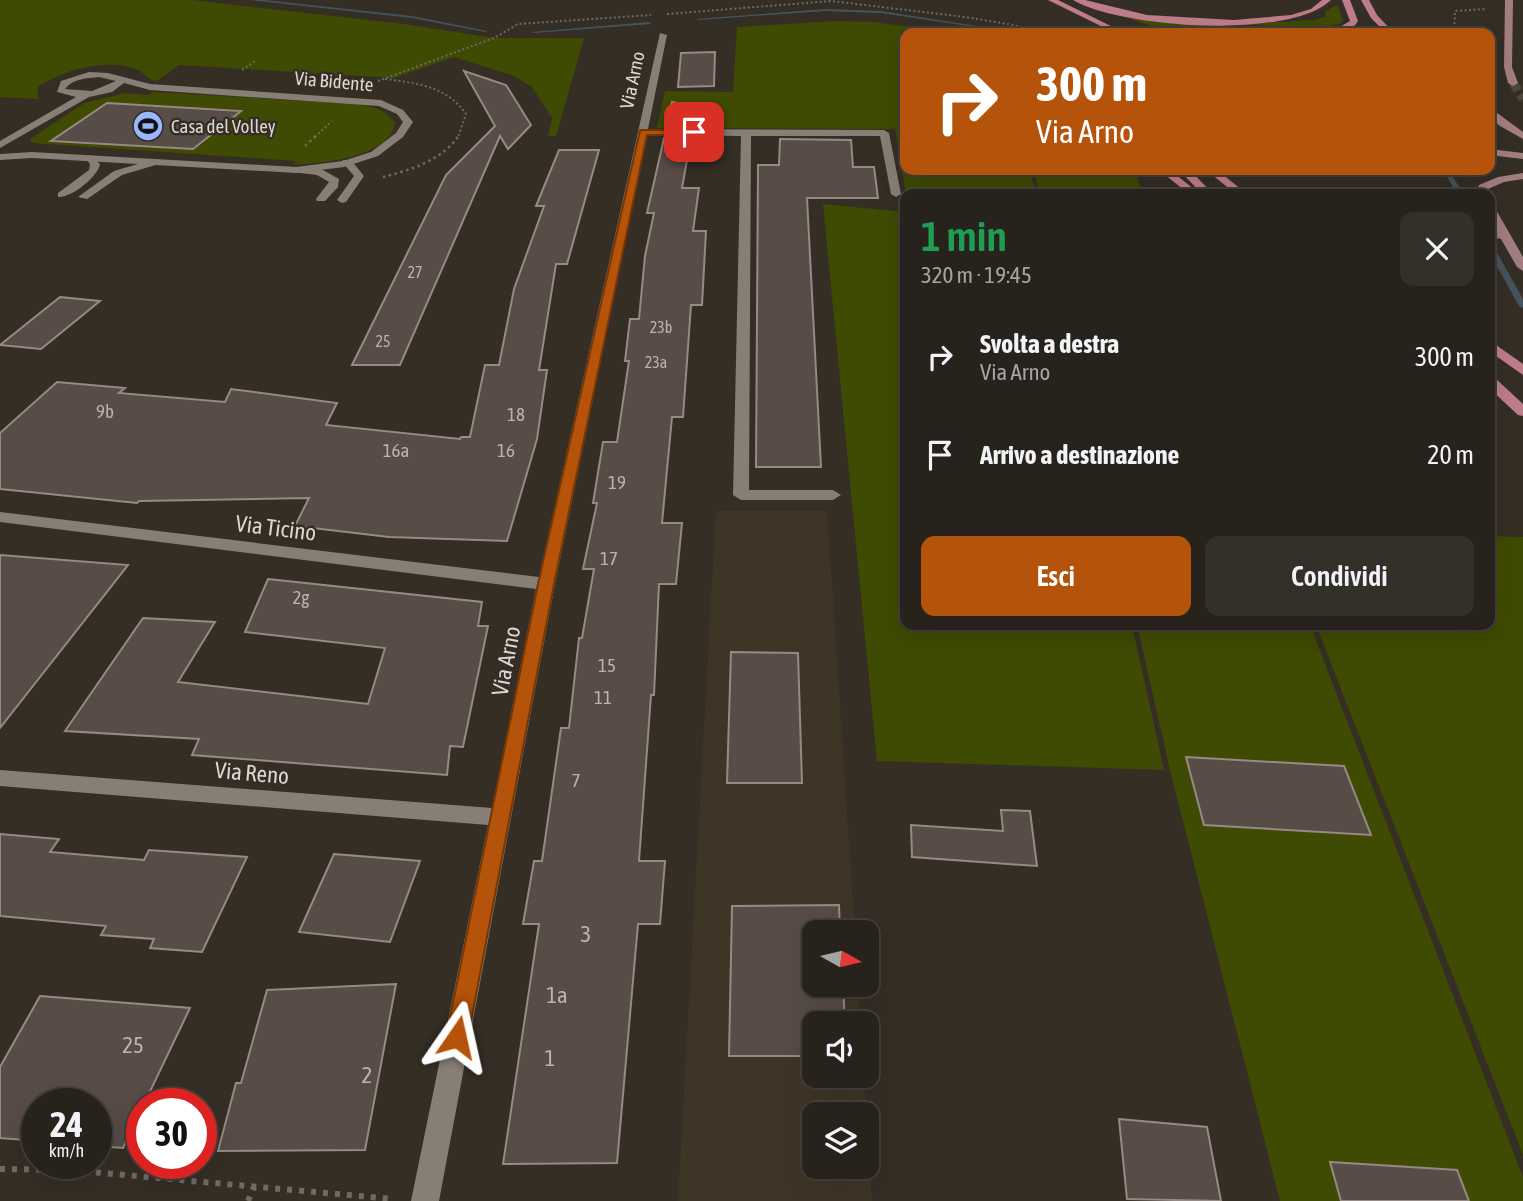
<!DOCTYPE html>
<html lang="it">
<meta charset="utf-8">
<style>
body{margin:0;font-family:"Asap Condensed",sans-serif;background:#332f29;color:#f1f3f6;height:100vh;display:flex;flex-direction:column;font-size:26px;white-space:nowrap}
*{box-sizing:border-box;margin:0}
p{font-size:23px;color:#a4a4a3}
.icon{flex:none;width:38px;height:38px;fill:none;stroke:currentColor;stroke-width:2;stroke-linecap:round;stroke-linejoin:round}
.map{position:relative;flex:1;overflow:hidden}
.side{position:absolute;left:900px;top:189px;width:595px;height:441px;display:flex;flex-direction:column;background:#27221c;border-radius:14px;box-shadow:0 7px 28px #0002,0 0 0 2px #433f3b}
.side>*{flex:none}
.banner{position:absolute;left:900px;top:28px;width:595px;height:147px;border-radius:14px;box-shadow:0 7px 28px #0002,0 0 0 2px #433f3b;background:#b45309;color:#fff;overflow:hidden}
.needle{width:46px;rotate:98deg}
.buttons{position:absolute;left:802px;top:920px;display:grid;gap:14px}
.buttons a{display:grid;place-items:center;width:77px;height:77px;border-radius:14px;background:#27221c;box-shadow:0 7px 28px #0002,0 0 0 2px #433f3b;font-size:35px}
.speed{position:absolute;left:21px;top:1088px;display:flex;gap:14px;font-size:35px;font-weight:700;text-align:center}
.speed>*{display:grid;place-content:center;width:91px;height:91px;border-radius:50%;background:#27221c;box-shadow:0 7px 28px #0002,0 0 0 2px #433f3b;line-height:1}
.speed small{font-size:18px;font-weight:400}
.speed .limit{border:10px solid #d22;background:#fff;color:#111}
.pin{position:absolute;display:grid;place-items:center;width:60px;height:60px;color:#fff;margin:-30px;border-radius:14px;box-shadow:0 4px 10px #0006}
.me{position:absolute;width:77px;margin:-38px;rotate:11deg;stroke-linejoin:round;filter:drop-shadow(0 0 5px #0008)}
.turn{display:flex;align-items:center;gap:24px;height:147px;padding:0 21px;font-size:32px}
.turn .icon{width:91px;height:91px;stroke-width:2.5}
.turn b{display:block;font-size:49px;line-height:60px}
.round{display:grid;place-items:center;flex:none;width:74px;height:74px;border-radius:14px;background:#332f29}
.headline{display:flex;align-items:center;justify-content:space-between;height:119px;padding:0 21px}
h1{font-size:42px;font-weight:600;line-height:52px;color:#1e9e55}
.primary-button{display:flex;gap:14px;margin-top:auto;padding:14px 21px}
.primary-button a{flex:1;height:80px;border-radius:14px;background:#b45309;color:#fff;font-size:28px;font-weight:600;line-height:80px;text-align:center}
.primary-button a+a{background:#332f29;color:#f1f3f6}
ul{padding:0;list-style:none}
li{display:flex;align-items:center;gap:21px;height:98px;padding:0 21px}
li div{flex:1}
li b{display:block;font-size:26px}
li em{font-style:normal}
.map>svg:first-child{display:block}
.built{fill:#3f3527;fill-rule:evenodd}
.green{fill:#3f4a03;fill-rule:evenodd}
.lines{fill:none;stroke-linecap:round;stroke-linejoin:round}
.stream{fill:#45535c;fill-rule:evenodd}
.building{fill:#584c47;stroke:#978984;stroke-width:2}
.secondary-tunnel{stroke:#4d473f;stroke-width:9;stroke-dasharray:9 4.5;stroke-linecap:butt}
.path-far2{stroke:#6f6a62;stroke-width:2;stroke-dasharray:2 2.5;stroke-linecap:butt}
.path-far1{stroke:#6f6a62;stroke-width:2.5;stroke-dasharray:2.5 3.5;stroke-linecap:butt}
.path{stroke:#6f6a62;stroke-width:6;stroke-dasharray:5 7;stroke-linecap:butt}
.lane{fill:#877f75;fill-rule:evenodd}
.street{fill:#877f75;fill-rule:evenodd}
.secondary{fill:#a37e80;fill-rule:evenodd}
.primary{fill:#bf7d8b;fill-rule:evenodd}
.route{fill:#b45309;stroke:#753606;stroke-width:2}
.labels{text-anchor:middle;stroke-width:5;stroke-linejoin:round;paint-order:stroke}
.far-number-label{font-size:16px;fill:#bab4ae}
.far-street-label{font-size:19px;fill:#dbd7d1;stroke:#342e25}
.far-poi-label{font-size:19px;fill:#dbd7d1;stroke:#342e25;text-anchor:start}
.number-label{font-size:19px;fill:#bab4ae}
.street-label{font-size:23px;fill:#dbd7d1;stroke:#342e25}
.near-number-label{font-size:23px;fill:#bab4ae}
</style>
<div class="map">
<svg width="1523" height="1201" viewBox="0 0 1523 1201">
<rect width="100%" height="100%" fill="#342e25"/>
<path class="built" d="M716 511H827L855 933H814V985H858L861 1024H814V1076H864L872 1201H678ZM814 1115H866V1167H814Z"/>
<g class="green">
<path d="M0 0H193L404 24 494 38H584L556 136H548L552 118 532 87 514 76 454 57 394 78 179 65 157 81C148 80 146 74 138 70 109 57 62 70 38 87V99L0 97Z"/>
<path d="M1334 6H1338L1343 20 1340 24C1310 31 1278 25 1247 25 1210 25 1164 36 1129 18L1243 24 1313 20 1325 17V12Z"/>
<polygon points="836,21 873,22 959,33 905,33 905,170 1030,170 1036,194 906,194 895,129 657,128 665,91 733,92 737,27"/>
<path d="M153 92 359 104C374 107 386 110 395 123 389 158 322 163 293 165L296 161 32 143 30 139 84 103 125 93 148 95ZM107 104 240 110 241 111 193 149 52 141Z"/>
<polygon points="1034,170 1134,170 1143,194 1039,194"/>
<polygon points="823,204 905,212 905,625 1132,625 1164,770 877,761"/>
<polygon points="1489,536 1523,537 1523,1155 1316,625 1489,625"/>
<polygon points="1137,625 1310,625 1523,1177 1523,1201 1280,1201 1170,770"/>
</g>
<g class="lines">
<g class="stream">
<polygon points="249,0 264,0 412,16 487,31 485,32 412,18"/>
<polygon points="825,9 881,11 977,26 975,27 881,13 825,11 698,20 696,19"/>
<polygon points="649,22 651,24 534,33 532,32"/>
<polygon points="995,30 1007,32 1007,33 995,32"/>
<polygon points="1443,170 1449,170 1463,194 1457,194"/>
<polygon points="1489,245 1494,247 1523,299 1523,308 1519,306 1489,252"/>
</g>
</g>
<g class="building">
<polygon points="715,52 714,86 678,87 681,53"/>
<polygon points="464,71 506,85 531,125 508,149 500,136 400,365 352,365 446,175 495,126"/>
<polygon points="672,102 696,106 693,127 667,126"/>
<polygon points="107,103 241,111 193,149 51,141"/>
<polygon points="664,138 691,138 682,188 699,188 693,231 706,231 702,305 691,305 683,417 672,417 662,523 682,523 676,584 659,584 654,695 651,695 639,861 665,861 660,924 638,924 617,1163 503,1164 539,924 523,924 534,861 542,861 561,728 569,728 579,638 582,638 594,569 583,569 597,503 593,503 603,442 617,442 629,361 625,361 630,319 639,319 645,256 654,213 647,213"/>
<polygon points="780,139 851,140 853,167 874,167 878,198 807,198 821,467 756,467 758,165 779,165"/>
<polygon points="559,150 599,150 567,264 556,264 539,370 547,370 537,439 507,541 389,537 295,526 309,498 139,501 137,503 0,489 0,433 57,382 125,388 119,393 225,402 231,389 337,403 326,425 460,439 461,437 470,437 485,365 499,365 514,289 544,206 536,206"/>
<polygon points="60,297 100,301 41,349 0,345"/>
<polygon points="0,555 128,565 0,728"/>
<polygon points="268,579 482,602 478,626 488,626 463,747 450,746 447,775 192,755 199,739 65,731 143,618 215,622 178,682 368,704 385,648 245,632"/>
<polygon points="731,652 798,653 802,783 727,783"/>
<polygon points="1186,757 1344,766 1371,835 1204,825"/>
<polygon points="1001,810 1030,811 1037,866 912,857 911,825 1003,831"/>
<polygon points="0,834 59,839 50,852 144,860 149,850 247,857 202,952 150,948 154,939 101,935 106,926 0,916"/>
<polygon points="334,854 420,861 390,942 299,932"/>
<polygon points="839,905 840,933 814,933 814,985 843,985 845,1024 814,1024 814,1056 729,1056 732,906"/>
<polygon points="396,984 365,1150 218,1151 236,1083 241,1083 267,990"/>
<polygon points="40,996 190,1008 123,1148 96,1146 96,1104 37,1104 37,1141 0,1138 0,1067"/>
<polygon points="1119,1119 1207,1127 1221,1201 1127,1199"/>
<polygon points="1330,1162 1457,1170 1469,1201 1341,1201"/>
</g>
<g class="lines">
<polyline class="secondary-tunnel" points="1513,83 1523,99"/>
<g class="path-far2">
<polyline points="667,14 831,1 965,17 1013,25 1040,33"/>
<polyline points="1454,33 1455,11 1487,9"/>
<polyline points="242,70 257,60"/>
<path d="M385 79C416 83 447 86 466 114L458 137"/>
<polyline points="378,81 494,38 518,24 651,15"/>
<polyline points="315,137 332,121"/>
</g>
<g class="path-far1">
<polyline points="305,146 317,135"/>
<path d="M383 177C411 170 443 160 459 135"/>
</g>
<g class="path">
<polyline points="0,1169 69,1170 393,1199"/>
<polyline points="248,1201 254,1187"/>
</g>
<g class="lane">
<path d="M90 155 100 164C98 177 71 198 58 197V193L89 170 90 164 85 158Z"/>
<polygon points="155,159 160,162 159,164 122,175 87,199 78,197 114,171"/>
<polygon points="343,160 351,160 364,176 346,202 342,203 337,200 354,176 342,162"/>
<polygon points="296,167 323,170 339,179 338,187 325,201 317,201 316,199 329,182 317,175 292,172 291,170"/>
<polygon points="1489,232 1505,233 1511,236 1505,239 1489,238"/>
</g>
<g class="street">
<polygon points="660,33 667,35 648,129 884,130 889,133 901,194 896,197 891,194 880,136 751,136 749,490 833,490 841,495 833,500 741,500 733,495 741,136 647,135 555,584 439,1201 411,1201 488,825 0,786 0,770 492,808 536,589 0,522 0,512 539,577"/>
<path d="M89 72 108 73 150 84 381 100 403 110 413 122 403 137 378 156 344 167 296 173 32 158 0 160V154L32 152 296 167 343 161 371 152 396 133 403 122 397 114 379 106 150 90 124 83 112 92 89 97 0 148V141L76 97 57 92 61 81ZM99 77 116 81 92 91 65 89C72 79 87 78 99 77Z"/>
</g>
<g class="secondary">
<polygon points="1505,0 1513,0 1512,67 1518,83 1513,86 1508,83 1504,67"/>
<polygon points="1489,107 1523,132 1523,139 1500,126 1489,116"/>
<polygon points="1489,149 1523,153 1523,159 1489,155"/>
<polygon points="1523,173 1523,179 1504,182 1488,189 1486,194 1476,194 1479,185 1498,177"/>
<polygon points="1489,205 1495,208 1523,257 1523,271 1517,267 1489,218"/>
</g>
<g class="primary">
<polygon points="1048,0 1058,0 1125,33 1115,33"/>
<path d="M1073 0H1085L1147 15 1234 20 1291 15 1311 9 1322 0H1331C1290 40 1120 28 1073 0Z"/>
<path d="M1342 0H1350L1358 21C1352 31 1342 33 1330 33L1350 21Z"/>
<polygon points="1361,0 1369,0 1377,15 1394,33 1386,33 1371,18"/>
<polygon points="1159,170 1170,170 1200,194 1189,194"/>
<polygon points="1179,170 1190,170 1213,194 1202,194"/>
<polygon points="1206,170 1217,170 1247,194 1236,194"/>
<polygon points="1489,340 1523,364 1523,375 1489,351"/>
<polygon points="1489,376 1494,377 1523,404 1523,416 1518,415 1489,388"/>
</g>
</g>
<polygon class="route" points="640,130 694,130 699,132 694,135 647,135 554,584 468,1037 465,1044 457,1048 449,1044 446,1037 538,584"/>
<defs>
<g id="stadium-disc" transform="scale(1.575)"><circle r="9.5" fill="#98b6fd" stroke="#342e25"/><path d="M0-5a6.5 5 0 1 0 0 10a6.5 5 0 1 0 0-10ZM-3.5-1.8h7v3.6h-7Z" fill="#111"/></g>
</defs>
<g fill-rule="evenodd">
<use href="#stadium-disc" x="148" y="126"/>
</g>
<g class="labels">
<g class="far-number-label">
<text x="415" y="278">27</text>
<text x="661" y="333">23b</text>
<text x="383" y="347">25</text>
<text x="656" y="368">23a</text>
</g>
<g class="far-street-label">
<text transform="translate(632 80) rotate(-78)" y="7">Via Arno</text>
<text transform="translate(334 81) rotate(5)" y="7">Via Bidente</text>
</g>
<g class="far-poi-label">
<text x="171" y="133">Casa del Volley</text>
</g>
<g class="number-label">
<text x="105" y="418">9b</text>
<text x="516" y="421">18</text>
<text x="396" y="457">16a</text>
<text x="506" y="457">16</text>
<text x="617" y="489">19</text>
<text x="609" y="565">17</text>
<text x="301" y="604">2g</text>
<text x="607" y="672">15</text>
<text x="603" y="704">11</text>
<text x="576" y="787">7</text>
</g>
<g class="street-label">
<text transform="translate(276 528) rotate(7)" y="8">Via Ticino</text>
<text transform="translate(506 661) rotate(-79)" y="8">Via Arno</text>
<text transform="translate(252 773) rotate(5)" y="8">Via Reno</text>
</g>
<g class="near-number-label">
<text x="586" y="942">3</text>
<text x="557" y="1003">1a</text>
<text x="133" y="1053">25</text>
<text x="550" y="1066">1</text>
<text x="367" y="1083">2</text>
</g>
</g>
</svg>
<div class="buttons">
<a><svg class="needle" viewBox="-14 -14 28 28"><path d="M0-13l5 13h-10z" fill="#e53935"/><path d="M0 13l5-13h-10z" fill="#a4a4a3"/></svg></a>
<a><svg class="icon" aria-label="sound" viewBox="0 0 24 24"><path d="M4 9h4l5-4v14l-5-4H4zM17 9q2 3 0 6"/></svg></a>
<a><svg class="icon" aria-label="layers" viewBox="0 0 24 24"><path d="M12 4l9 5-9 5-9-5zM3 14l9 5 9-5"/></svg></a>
</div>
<div class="speed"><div>24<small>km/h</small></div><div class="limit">30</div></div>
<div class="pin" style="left:694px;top:132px;background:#d93025"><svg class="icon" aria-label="arrive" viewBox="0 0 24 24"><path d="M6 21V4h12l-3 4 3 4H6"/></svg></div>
<svg class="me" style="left:457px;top:1037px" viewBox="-20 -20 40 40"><path d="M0-17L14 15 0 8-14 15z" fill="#b45309" stroke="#fff" stroke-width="4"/></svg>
<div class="banner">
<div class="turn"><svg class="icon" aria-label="right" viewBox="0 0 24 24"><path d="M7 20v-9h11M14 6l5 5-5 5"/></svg><div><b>300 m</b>Via Arno</div></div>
</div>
<section class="side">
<div class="headline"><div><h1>1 min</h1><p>320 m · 19:45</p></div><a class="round"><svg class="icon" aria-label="close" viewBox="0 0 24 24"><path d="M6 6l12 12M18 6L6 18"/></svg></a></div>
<ul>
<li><svg class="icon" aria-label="right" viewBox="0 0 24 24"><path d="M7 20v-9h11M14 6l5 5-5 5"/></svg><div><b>Svolta a destra</b><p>Via Arno</p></div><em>300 m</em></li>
<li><svg class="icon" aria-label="arrive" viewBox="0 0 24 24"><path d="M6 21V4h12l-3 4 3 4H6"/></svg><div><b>Arrivo a destinazione</b></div><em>20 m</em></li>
</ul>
<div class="primary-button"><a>Esci</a><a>Condividi</a></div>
</section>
</div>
